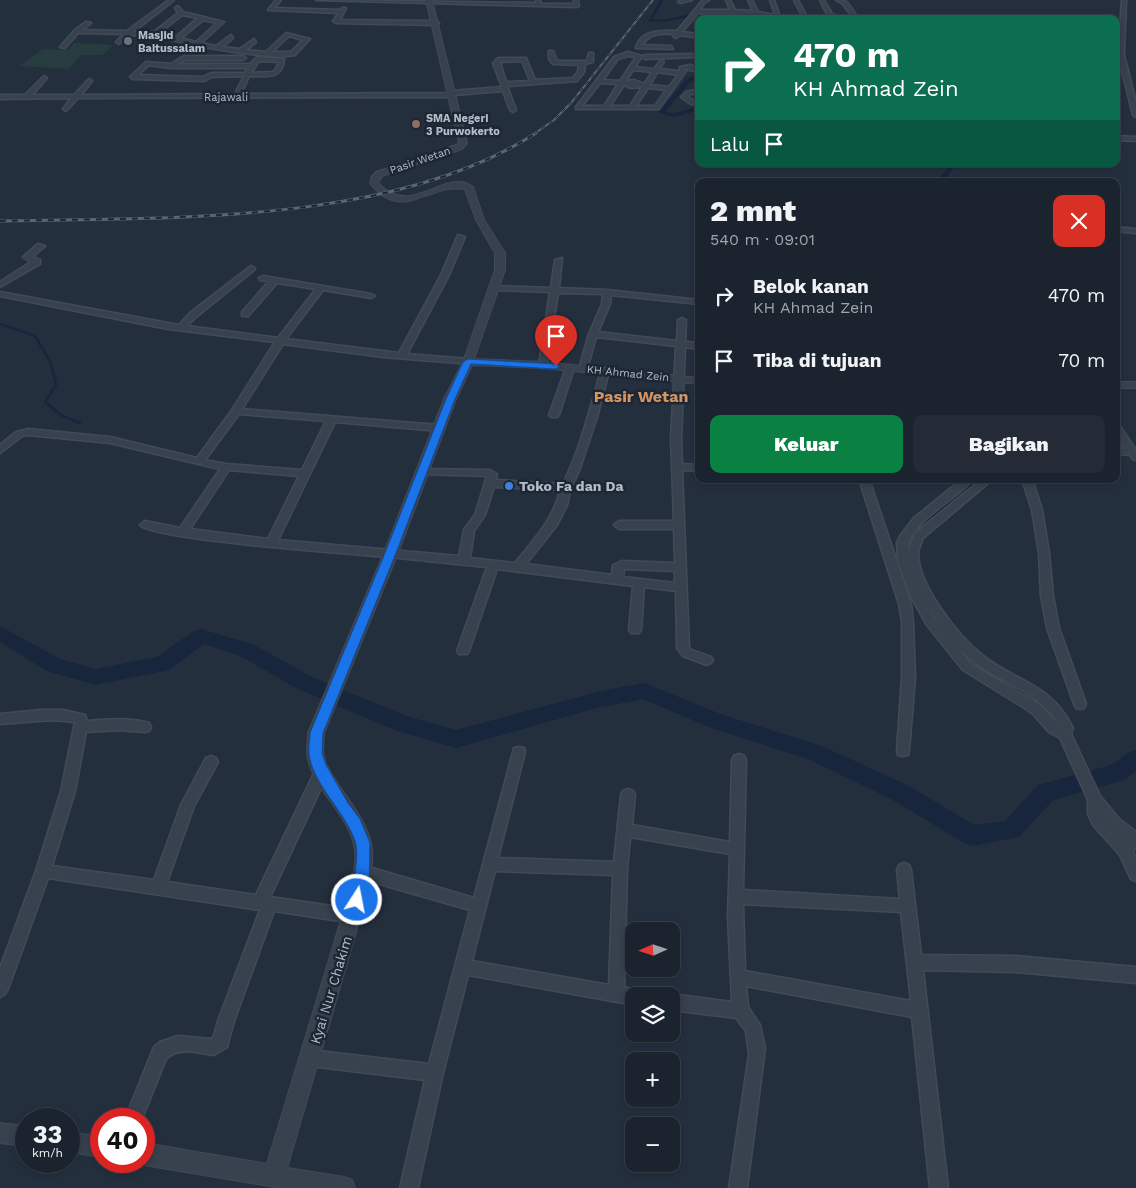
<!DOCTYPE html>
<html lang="id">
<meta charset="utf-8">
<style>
body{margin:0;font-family:"Work Sans",sans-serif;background:#242b36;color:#f1f3f6;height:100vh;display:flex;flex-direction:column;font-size:19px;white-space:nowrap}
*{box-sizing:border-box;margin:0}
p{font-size:16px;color:#a0a4aa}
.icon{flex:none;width:28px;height:28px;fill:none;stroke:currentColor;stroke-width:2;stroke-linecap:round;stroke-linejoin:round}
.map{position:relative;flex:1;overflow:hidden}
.sheet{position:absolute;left:695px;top:178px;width:425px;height:305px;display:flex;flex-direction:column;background:#1b232e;border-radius:10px;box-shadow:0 2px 8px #0003,0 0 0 1px #39404a}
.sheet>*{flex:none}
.guide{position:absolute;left:695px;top:15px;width:425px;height:152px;border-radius:10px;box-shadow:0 2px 8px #0003,0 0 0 1px #39404a;background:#0b6e4f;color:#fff;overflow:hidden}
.needle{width:32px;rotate:267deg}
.controls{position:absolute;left:625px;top:922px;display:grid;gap:10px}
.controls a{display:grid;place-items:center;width:55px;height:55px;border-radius:10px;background:#1b232e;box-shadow:0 2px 8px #0003,0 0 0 1px #39404a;font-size:25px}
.speed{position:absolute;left:15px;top:1108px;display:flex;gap:10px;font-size:25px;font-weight:700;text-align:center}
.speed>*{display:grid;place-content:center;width:65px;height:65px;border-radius:50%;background:#1b232e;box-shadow:0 2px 8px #0003,0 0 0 1px #39404a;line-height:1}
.speed small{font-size:12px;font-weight:400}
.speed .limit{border:8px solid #d22;background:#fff;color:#111}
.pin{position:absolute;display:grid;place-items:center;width:42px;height:42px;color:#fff;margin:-51px -21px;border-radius:50% 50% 50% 0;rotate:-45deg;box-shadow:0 0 5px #0007}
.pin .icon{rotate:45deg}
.me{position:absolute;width:55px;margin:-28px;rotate:11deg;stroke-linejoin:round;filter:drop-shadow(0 0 4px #0008)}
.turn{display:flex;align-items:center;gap:18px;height:105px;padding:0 15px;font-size:22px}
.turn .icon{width:65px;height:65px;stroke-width:2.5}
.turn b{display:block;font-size:35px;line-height:42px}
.then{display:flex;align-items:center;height:48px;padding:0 15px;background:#0003;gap:10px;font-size:19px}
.round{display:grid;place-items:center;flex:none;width:52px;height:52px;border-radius:10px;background:#242b36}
.summary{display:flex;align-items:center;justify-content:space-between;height:85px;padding:0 15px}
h1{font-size:30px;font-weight:800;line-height:38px}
.button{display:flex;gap:10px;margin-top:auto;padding:10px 15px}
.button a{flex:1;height:58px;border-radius:10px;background:#0b8043;color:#fff;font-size:20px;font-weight:800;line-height:58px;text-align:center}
.button a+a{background:#242b36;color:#f1f3f6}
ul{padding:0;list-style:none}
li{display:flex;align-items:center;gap:15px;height:65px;padding:0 15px}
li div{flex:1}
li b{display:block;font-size:19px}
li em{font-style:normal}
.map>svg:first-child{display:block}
.green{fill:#263c3f}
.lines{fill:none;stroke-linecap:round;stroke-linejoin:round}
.stream{stroke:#17263c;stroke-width:2.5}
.canal{fill:#17263c;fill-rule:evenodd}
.river{fill:#17263c;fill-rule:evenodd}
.minor-casing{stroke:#414a57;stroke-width:3}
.tertiary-casing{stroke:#414a57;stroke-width:2}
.minor{fill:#38414e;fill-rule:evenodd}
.tertiary{fill:#38414e;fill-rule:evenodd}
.rail-far1-casing{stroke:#5a6575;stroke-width:2}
.rail-casing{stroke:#5a6575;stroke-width:3}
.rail-far1{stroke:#1d2633;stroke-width:1;stroke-dasharray:4.5;stroke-linecap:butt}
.rail{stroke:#1d2633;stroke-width:2;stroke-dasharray:6;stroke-linecap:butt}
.route{fill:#1a73e8;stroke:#114b97}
.worship-dot{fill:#6b7280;stroke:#1d2633;stroke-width:2}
.education-dot{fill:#8d6e63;stroke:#1d2633;stroke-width:2}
.shop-dot{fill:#3f7fe0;stroke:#1d2633;stroke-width:2}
.labels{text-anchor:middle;stroke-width:5;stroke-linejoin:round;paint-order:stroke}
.far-poi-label{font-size:11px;font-weight:bold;fill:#b4bcc9;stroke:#1d2633;text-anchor:start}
.far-street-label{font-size:11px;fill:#b4bcc9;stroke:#1d2633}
.poi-label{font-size:14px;font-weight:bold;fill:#b4bcc9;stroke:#1d2633;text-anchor:start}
.street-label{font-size:14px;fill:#b4bcc9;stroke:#1d2633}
.quarter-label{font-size:16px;font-weight:bold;fill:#d59563;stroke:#1d2633}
</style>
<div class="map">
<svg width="1136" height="1188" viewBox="0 0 1136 1188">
<rect width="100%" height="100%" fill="#242f3e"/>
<polygon class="green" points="74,43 113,45 102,55 81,55 69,69 19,66 43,49 68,50"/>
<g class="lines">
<polyline class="stream" points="0,324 35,336 51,363 56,385 45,402 61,415 80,423"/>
<g class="canal">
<path d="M660 0H664L653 19C668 21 681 15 696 13 715 9 752 11 769 19 748 19 728 14 706 15 686 15 669 25 648 21Z"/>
<polygon points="699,73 699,77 690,82 665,112 675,113 699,106 699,110 675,117 659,113 659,111 686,80"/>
<polygon points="951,164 957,164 943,181 937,181"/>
<path d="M970 479H981L929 522 916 540 912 553H904L903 550C912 517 944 499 970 479Z"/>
<polygon points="916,577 920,578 936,610 948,625 946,628 938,628 927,615 910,581"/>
</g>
<polygon class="river" points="0,626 60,659 95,669 157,657 194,631 201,629 254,645 312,677 406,716 456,730 597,692 644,683 723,715 822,746 909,786 974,825 1005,821 1038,785 1111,765 1128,753 1136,750 1136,771 1125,780 1117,782 1053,800 1019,837 972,846 964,843 893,800 808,759 711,728 643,699 597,708 456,748 395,730 298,689 240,656 204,644 169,670 95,685 47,671 0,642"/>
<g class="minor-casing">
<g id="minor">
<path d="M169 0H174L133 32H154L178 13 175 8 178 6 183 12 224 22 201 43 216 46 231 35 233 38 222 47 240 49 254 39 256 42 246 50 266 52 286 33 310 39 295 55 280 57 241 53 196 46 155 36 129 35 119 44 116 42 124 34 78 33 65 48 60 47 75 30 86 22 91 23 82 30 127 31ZM182 15 198 18 176 37 159 33ZM203 20 217 23 196 42 181 38ZM289 36 303 40 291 52H272Z"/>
<polygon points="276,0 281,0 274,8 341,10 342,8 346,8 340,20 436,21 439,23 436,25 336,23 333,21 339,13 268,10"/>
<polygon points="316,0 536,3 536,0 540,0 541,4 574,4 574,0 578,0 579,6 577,7"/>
<polygon points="683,0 692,0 680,3 678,2"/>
<path d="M703 0H709L704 3 700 10H730L726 0H730L735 10 753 11 748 0H752L758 12 775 15 770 0H774L780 17 783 19 760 15 761 19H757L754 14 698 13 682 32 699 34V38L680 35 676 38 673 36 675 34C661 33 650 33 642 45L671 46 673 49 636 48C640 30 661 30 677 31Z"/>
<polygon points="794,0 798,0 808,19 804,19"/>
<path d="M820 0H824L832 14 845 18 851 15 843 4 836 0 847 2 857 16C848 21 837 19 828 16Z"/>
<polygon points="1122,0 1126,0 1124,55 1136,103 1136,117 1133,115 1118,55"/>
<polygon points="699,43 699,50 696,48 696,45"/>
<path d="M549 51H553L557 61H587L589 53H593V62L585 64 584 72 577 81 507 86 516 110 513 112 510 110 503 91 455 95 452 97 78 98 66 111 63 109 71 98 0 99V95H25L44 76 47 78 32 95H74L89 79 92 81 81 95 235 94 244 76 212 77 204 81 133 79 130 77 146 62 171 64 184 56H243L246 58 243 60H185L178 64H250L257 57 284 59C283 80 266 76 249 76L241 94 449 93 452 91 502 87 493 63 498 58H526L535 80 573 78 578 72 579 65 553 64 549 59ZM259 61 279 62 275 71 272 72 251 73ZM522 61 530 81 506 82 500 62ZM149 65 171 68H248L245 73H211L203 77 138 75Z"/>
<path d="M628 52 642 56 635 67 654 69 661 60 664 62 659 69 680 71V67L690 65 699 68V72L685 69 686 71 659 109H576V107L614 57ZM628 56 636 57 620 81 603 80 618 59ZM633 70 652 72 644 84 634 80 626 81ZM657 72 678 75 669 87 650 85ZM600 83 618 84 604 106H582ZM624 85 631 88 642 87 630 106H610ZM648 88 666 90 655 106H636Z"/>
<polygon points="693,54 695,57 645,59 642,57 645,55"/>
<polygon points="699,89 699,93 690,94 688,97 694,101 699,101 699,105 691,104 681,97 686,92"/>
<polygon points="1116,136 1136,137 1136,141 1116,140"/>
<polygon points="1116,227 1136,229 1136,233 1116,231"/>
<path d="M458 235 465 237 449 275 407 354 468 359 471 360V364L383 357 283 344 242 409 439 425 444 428 439 431 335 422 278 540 459 556 464 530 475 515 487 476 423 474 418 471 419 469 490 470 497 474 496 480 563 484C580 449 590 409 601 371L605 368 609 371 598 414 579 471 571 487 567 505 557 525 526 564 612 575 613 565 622 561 675 563 674 529H619L614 525 619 521H674L671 438 676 346 596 337 587 369 586 371H580L579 369 589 334 602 304 603 294 558 293 547 365 543 368 540 367 539 365 550 292 493 290 489 288 493 286 551 288 555 260 562 258 559 288 607 290 699 300V304L611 295 610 304 598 332 677 341 678 320 682 318 686 320 685 342 699 343V349L685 347 681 438 682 464 699 465V471L682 470 689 647 691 650 711 657 713 660 711 663 707 665 683 656 677 648 676 591 644 587 641 630 639 633H631L629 630 633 586 497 569 469 651 467 654H459L457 651 487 567C454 564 421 560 388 557 355 554 153 540 140 525L145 521 180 528 220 469 110 443 28 435 22 436 0 453V445L16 432 28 429 110 437 197 458 232 410 275 342 168 329 0 296V292L179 325 190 313 251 266 255 268 254 270 196 317 187 326 278 338 316 289 277 283 248 316H242V312L269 281 260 280 259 278 263 276 371 294 375 296 371 298 323 290 286 339 399 353 441 275ZM239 414 326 421 302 470 226 464 205 460ZM229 470 299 476 268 539 190 529ZM494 487 560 490C554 519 533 540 515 563L470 558 474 531 485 515ZM624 569 675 571V583L623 577Z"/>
<polygon points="38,244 45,246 32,257 40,260 40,264 0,287 0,282 31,262 23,257"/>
<polygon points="570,365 574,368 559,415 557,417 551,417 549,415 566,368"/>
<polygon points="1116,424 1119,425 1136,450 1136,460 1133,459 1130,455 1116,454 1116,448 1125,449 1116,435"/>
<polygon points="859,479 869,479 911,604 913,622 915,677 909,751 908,755 903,756 898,755 897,751 902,677 902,622 899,604"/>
<path d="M962 479H973C957 500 906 523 908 551L915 533 982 479H993L923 538C921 543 919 548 918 553 918 585 958 636 982 655 1017 683 1051 683 1073 728L1071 734 1100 796 1119 819 1136 832V847L1133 852 1136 859V881L1131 879 1120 855 1093 825 1088 814V800L1060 738 1049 732 1033 714 1023 707 963 670 927 625 910 595 898 561 897 543 900 536 914 518ZM921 592C934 618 953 647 977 664 1005 684 1041 693 1059 725L1041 706 971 664 935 619Z"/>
<polygon points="1022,479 1032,479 1042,510 1049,553 1053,596 1059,628 1086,704 1084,708 1080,709 1076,708 1074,704 1047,628 1041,596 1039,553 1032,510"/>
<path d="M41 710H63L85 715 87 721C107 720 130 717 149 723L151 727 149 731 145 732 118 730 86 732 75 791 52 866 154 880 181 805 206 758 211 756 216 758 218 762 194 806 167 882 256 895 317 767 322 765 327 767 329 771 270 897 353 909 358 911 360 916 358 921 353 923 274 911 234 1021 227 1047 214 1055C198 1053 179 1046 166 1059L142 1119H125L154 1047 160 1042 178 1036 211 1039 214 1036 218 1021 260 910 48 878 8 989 5 994 0 997V968L36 871 61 791 75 722 53 720 0 724V714Z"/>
<path d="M519 747 524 748 525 752 498 858 614 862 621 795 623 791 628 789 633 791 635 795 632 825 730 842 732 760 734 756 739 754 744 756 746 760 743 890 900 899 897 870 899 865 904 863 909 865 911 870 921 955 1015 956 1136 967V983L1015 972 923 970 948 1188H930L912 1017 746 986 748 1007 760 1025 765 1048 747 1188H729L749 1055 746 1031 736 1018 671 1010V996H666L671 994 732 1002 728 917 730 854 630 837 627 869 624 987 639 992 641 996H634V1005L468 975 443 1073 418 1188H400L425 1080 310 1066 304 1064 302 1058 304 1052 310 1050 429 1064 470 910 362 879 357 877 355 872 357 867 362 865 474 898 513 752 514 748ZM495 871 613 875 609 985 472 961ZM743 904 901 912 911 1001 745 971Z"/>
</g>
</g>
<g class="tertiary-casing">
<g id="tertiary">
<path d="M426 0H432L467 143 462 149 382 176 378 183C411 220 446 166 473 187L484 220 505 253V270L474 359 543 362 699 378V384L543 368 472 365 456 399 398 553 324 733 323 753 326 764C339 792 368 817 372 849 373 861 371 872 370 884L287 1168 344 1177 352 1180 355 1188H281L144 1165 136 1161H144V1143L267 1164 352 884C354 871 357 858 354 845 347 811 310 788 307 752 307 746 308 739 308 733L384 553 444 399 463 362 495 270V253L476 220 465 189C428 183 401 224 370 183L372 176 376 172 456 145 459 143Z"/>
<rect x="1116" y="382" width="20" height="6"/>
<polygon points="0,1123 26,1126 26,1146 0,1143"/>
<polygon points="69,1132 101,1137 101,1157 69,1152"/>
</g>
</g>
<use href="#minor" class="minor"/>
<use href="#tertiary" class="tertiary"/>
<g class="rail-far1-casing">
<polyline id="rail-far1" points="534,134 554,120 571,103 653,0"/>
</g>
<g class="rail-casing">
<path id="rail" d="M0 221C166 217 392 226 536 133"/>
</g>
<use href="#rail-far1" class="rail-far1"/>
<use href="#rail" class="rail"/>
</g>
<path class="route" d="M468 359 556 364 560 366 556 369 471 364 455 399 396 553 323 733 322 753 326 765 348 803 360 819 370 843 369 884 362 905 357 907 352 905C349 897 353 891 354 883 355 871 359 852 355 841 346 813 311 782 309 753 308 746 310 740 310 733L385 553 446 399 463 362Z"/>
<circle class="worship-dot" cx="128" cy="41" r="5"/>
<circle class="education-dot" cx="416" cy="124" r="5"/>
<circle class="shop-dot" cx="509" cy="486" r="5"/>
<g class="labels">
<g class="far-poi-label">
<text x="138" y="39">Masjid<tspan x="138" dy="13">Baitussalam</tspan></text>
<text x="426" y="122">SMA Negeri<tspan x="426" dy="13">3 Purwokerto</tspan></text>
</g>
<g class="far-street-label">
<text x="226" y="101">Rajawali</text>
<text transform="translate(420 160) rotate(-19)" y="4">Pasir Wetan</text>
<text transform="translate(628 373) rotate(6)" y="4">KH Ahmad Zein</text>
</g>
<g class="poi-label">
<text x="519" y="491">Toko Fa dan Da</text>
</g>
<g class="street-label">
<text transform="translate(331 990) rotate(-73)" y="5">Kyai Nur Chakim</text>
</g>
<g class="quarter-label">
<text x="641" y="402">Pasir Wetan</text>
</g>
</g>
</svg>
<div class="controls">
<a><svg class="needle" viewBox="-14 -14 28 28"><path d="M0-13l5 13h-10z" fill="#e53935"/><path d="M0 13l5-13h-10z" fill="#a0a4aa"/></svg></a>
<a><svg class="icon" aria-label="layers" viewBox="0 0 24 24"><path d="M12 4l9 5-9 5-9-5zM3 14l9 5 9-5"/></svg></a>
<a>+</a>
<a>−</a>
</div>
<div class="speed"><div>33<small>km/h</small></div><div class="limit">40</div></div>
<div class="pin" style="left:556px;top:366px;background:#d93025"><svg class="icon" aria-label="arrive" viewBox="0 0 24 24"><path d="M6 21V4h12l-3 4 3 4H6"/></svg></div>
<svg class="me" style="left:357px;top:900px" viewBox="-20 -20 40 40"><circle r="17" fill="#1a73e8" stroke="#fff" stroke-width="3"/><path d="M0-11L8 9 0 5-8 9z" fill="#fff"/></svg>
<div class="guide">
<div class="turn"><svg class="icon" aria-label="right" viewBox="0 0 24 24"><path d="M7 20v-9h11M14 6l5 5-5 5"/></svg><div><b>470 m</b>KH Ahmad Zein</div></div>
<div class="then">Lalu<svg class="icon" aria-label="arrive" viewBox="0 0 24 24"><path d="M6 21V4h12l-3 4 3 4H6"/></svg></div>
</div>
<section class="sheet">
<div class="summary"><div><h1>2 mnt</h1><p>540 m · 09:01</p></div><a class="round" style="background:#d93025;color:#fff"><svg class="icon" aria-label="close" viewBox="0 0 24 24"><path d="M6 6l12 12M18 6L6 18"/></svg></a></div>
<ul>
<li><svg class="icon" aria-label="right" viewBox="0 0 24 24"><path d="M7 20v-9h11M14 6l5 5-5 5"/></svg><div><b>Belok kanan</b><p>KH Ahmad Zein</p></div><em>470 m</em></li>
<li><svg class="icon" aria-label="arrive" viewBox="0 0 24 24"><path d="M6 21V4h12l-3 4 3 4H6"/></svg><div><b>Tiba di tujuan</b></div><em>70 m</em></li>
</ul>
<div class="button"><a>Keluar</a><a>Bagikan</a></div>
</section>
</div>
